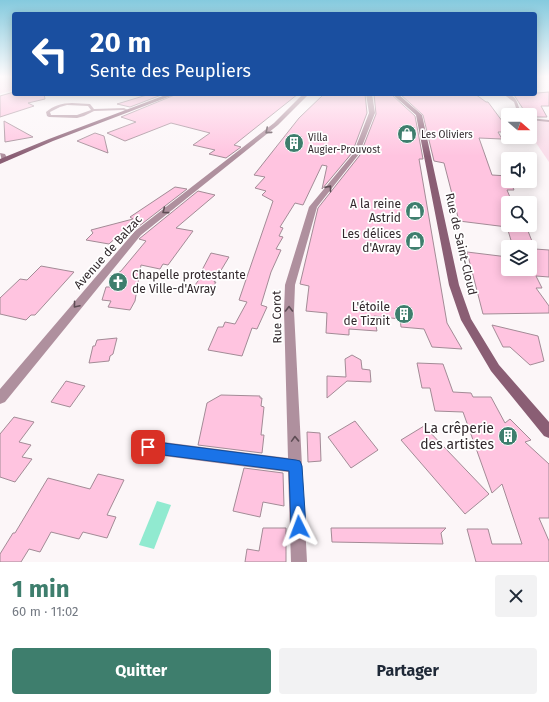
<!DOCTYPE html>
<html lang="fr">
<meta charset="utf-8">
<style>
body{margin:0;font-family:"Fira Sans",sans-serif;background:#f2f2f3;color:#1f2937;height:100vh;display:flex;flex-direction:column;font-size:15px;white-space:nowrap}
*{box-sizing:border-box;margin:0}
p{font-size:13px;color:#747a83}
.icon{flex:none;width:22px;height:22px;fill:none;stroke:currentColor;stroke-width:2;stroke-linecap:round;stroke-linejoin:round}
.map{position:relative;height:562px;overflow:hidden}
.panel{display:flex;flex-direction:column;background:#fff;flex:1}
.panel>*{flex:none}
.top-card{position:absolute;left:12px;top:12px;width:525px;height:84px;border-radius:4px;box-shadow:0 2px 10px #0003;background:#1a4fa0;color:#fff;overflow:hidden}
.needle{width:26px;rotate:110deg}
.buttons{position:absolute;left:501px;top:108px;display:grid;gap:8px}
.buttons a{display:grid;place-items:center;width:36px;height:36px;border-radius:4px;background:#fff;box-shadow:0 2px 10px #0003;font-size:20px}
.pin{position:absolute;display:grid;place-items:center;width:34px;height:34px;color:#fff;margin:-17px;border-radius:8px;box-shadow:0 2px 6px #0006}
.me{position:absolute;width:44px;margin:-22px;rotate:357deg;stroke-linejoin:round;filter:drop-shadow(0 0 3px #0008)}
.turn{display:flex;align-items:center;gap:14px;height:84px;padding:0 12px;font-size:18px}
.turn .icon{width:52px;height:52px;stroke-width:2.5}
.turn b{display:block;font-size:28px;line-height:34px}
.round{display:grid;place-items:center;flex:none;width:42px;height:42px;border-radius:4px;background:#f2f2f3}
.head{display:flex;align-items:center;justify-content:space-between;height:68px;padding:0 12px}
h1{font-size:24px;font-weight:700;line-height:30px;color:#3e7e6d}
.button{display:flex;gap:8px;margin-top:auto;padding:8px 12px}
.button a{flex:1;height:46px;border-radius:4px;background:#3e7e6d;color:#fff;font-size:16px;font-weight:700;line-height:46px;text-align:center}
.button a+a{background:#f2f2f3;color:#1f2937}
.map>svg:first-child{display:block}
.green{fill:#faddea}
.water{fill:#91ead0}
.building{fill:#ffc4e0;stroke:#a38b96}
.lines{fill:none;stroke-linecap:round;stroke-linejoin:round}
.service{fill:#af909e;fill-rule:evenodd}
.minor{fill:#af909e;fill-rule:evenodd}
.secondary{fill:#8a5e74;fill-rule:evenodd}
.oneway{stroke:#5e4d55}
.route{fill:#1a73e8;stroke:#114b97}
.labels{text-anchor:middle;stroke-width:3.5;stroke-linejoin:round;paint-order:stroke}
.far-poi-label{font-size:10px;fill:#32292d;stroke:#fff;text-anchor:start}
.poi-label{font-size:12px;fill:#32292d;stroke:#fff;text-anchor:end}
.street-label{font-size:12px;fill:#32292d;stroke:#fff}
.near-poi-label{font-size:14px;fill:#32292d;stroke:#fff;text-anchor:end}
</style>
<div class="map">
<svg width="549" height="562" viewBox="0 0 549 562">
<rect width="100%" height="100%" fill="#fcf6f8"/>
<g class="green">
<polygon points="0,77 14,77 14,90 0,94"/>
<polygon points="530,121 549,121 549,162 530,134"/>
</g>
<polygon class="water" points="157,501 171,505 154,549 139,545"/>
<g class="building">
<polygon points="14,92 14,94 44,94 45,99 28,103 34,106 0,117 0,96"/>
<polygon points="549,92 549,106 541,106 547,117 530,117 530,115 527,115 514,95"/>
<polygon points="150,94 164,94 130,107 117,104"/>
<polygon points="177,94 298,94 234,145 241,147 226,158 209,154 215,150 193,145 210,133 171,123 125,141 107,133 136,122 121,117"/>
<polygon points="324,94 365,94 367,113 352,153 322,189 327,166 322,165 303,205 295,203 280,227 283,228 279,236 283,237 276,249 281,250 271,272 261,305 267,307 257,329 252,328 242,356 208,350 218,327 223,327 225,322 235,324 247,302 239,300 273,201 262,195 266,191 255,188 265,177 254,175 299,118"/>
<polygon points="374,94 391,94 415,116 423,159 419,159 447,323 462,349 432,347 424,329 401,327 400,319 374,316 377,331 349,329 349,335 326,333 327,313 306,311 309,286 300,284 318,208 360,155 376,114"/>
<polygon points="400,94 475,94 486,102 488,102 508,129 508,132 498,132 502,139 479,138 492,175 508,176 508,181 510,181 514,190 507,190 512,202 508,203 508,225 520,225 522,230 528,231 535,249 549,250 549,277 536,276 542,288 536,288 549,306 549,313 483,314 467,252 508,257 508,269 530,269 530,247 513,247 507,227 459,221 444,163 434,161 423,115"/>
<polygon points="4,121 33,137 5,142"/>
<polygon points="95,133 104,136 108,153 77,141"/>
<polygon points="175,187 187,189 134,230 128,237 119,235 109,244 86,240 93,233 91,230 133,219 130,217"/>
<polygon points="198,191 215,195 176,228 193,231 168,265 163,264 160,269 141,265 135,301 130,310 108,307 111,301 102,300 106,287 110,287 113,276 121,271 146,241 139,239"/>
<polygon points="211,253 229,257 214,282 216,282 209,293 192,289 204,273 201,272"/>
<polygon points="41,266 74,272 35,315 31,315 26,320 0,314 0,298 20,279 27,280"/>
<polygon points="492,325 538,336 544,361 530,365 510,347 503,347"/>
<polygon points="117,338 113,354 110,356 109,361 89,363 93,346 95,346 97,340"/>
<polygon points="352,355 361,360 362,369 370,370 371,382 347,381 327,398 327,376 346,377 345,359"/>
<polygon points="417,363 443,364 453,392 471,393 473,397 491,397 505,423 510,419 531,440 525,442 549,464 549,518 539,518 549,541 549,562 476,562 467,529 488,529 492,544 522,544 502,484 492,493 463,412 435,411 430,388 422,388"/>
<polygon points="66,381 85,386 70,407 51,402"/>
<polygon points="221,395 260,396 260,398 262,398 261,406 264,407 261,435 264,435 262,453 198,445 207,403"/>
<polygon points="14,417 34,422 19,442 31,445 22,457 32,459 15,482 0,477 0,434"/>
<polygon points="355,421 378,450 351,468 328,437"/>
<polygon points="424,426 489,494 465,514 401,440"/>
<polygon points="307,432 320,433 321,461 308,462"/>
<polygon points="244,468 283,473 284,506 263,502 260,517 233,511"/>
<polygon points="98,474 124,480 107,515 116,517 107,538 83,532 79,539 51,532 40,552 29,549 21,562 0,562 0,554 13,533 15,533 48,478 90,489"/>
<polygon points="263,528 286,528 286,562 245,562 247,549 259,551"/>
<polygon points="331,528 446,528 441,533 443,544 332,542"/>
</g>
<g class="lines">
<g class="service">
<path d="M503 94C520 94 516 106 523 115H519L518 114 514 102Z"/>
<path d="M72 103 90 104 94 109 124 108 130 111 128 112 123 110 94 111 84 116 77 118 49 117 47 116 46 112C53 106 62 103 72 103ZM67 105 88 106 91 110 77 115H51L50 112 60 107Z"/>
<polygon points="530,118 549,120 549,122 530,120"/>
</g>
<g class="minor">
<polygon points="303,94 309,94 278,125 141,235 5,402 0,404 0,389 135,231 274,123"/>
<polygon points="366,94 372,94 375,113 359,154 317,207 295,285 294,311 307,562 291,562 288,472 148,454 143,452 141,447 143,442 148,440 288,458 284,311 285,285 309,207 353,154 369,113"/>
<polygon points="0,153 5,154 8,160 6,161 2,161"/>
</g>
<g class="secondary">
<polygon points="168,94 176,94 53,141 0,164 0,159 49,139"/>
<polygon points="392,94 398,94 422,115 459,285 471,319 499,365 549,422 549,438 544,436 491,371 461,320 449,285 416,115"/>
</g>
</g>
<defs><path id="oneway-chevron" d="M-2-3.5L2.5 0L-2 3.5" fill="none" stroke-width="1.6" stroke-linecap="round" stroke-linejoin="round"/></defs>
<g class="oneway">
<use href="#oneway-chevron" transform="translate(268 131) rotate(140)"/>
<use href="#oneway-chevron" transform="translate(329 188) rotate(-51)"/>
<use href="#oneway-chevron" transform="translate(165 211) rotate(143)"/>
<use href="#oneway-chevron" transform="translate(76 305) rotate(130)"/>
<use href="#oneway-chevron" transform="translate(289 309) rotate(-90)"/>
<use href="#oneway-chevron" transform="translate(295 439) rotate(-92)"/>
</g>
<linearGradient id="sky" x2="0" y2="1"><stop stop-color="#85cade"/><stop offset="0.49" stop-color="#fefbfc"/><stop offset="1" stop-color="#fefbfc" stop-opacity="0"/></linearGradient>
<rect width="549" height="156" fill="url(#sky)"/>
<polygon class="route" points="148,441 296,460 300,461 302,466 306,527 304,532 299,534 293,532 291,527 289,471 148,453 144,451 142,447 144,443"/>
<defs>
<g id="shop-disc" transform="scale(1)"><circle r="9.5" fill="#3e7e6d" stroke="#fff"/><path d="M-5-2.5h2.3a2.7 3.5 0 0 1 5.4 0H5L5.5 6h-11ZM-1.5-2.5h3a1.5 2.3 0 0 0-3 0Z" fill="#fff"/></g>
<g id="building-disc" transform="scale(1)"><circle r="9.5" fill="#3e7e6d" stroke="#fff"/><path d="M-4-6H4V6H1V3H-1V6H-4ZM-2.5-4.3h1.7v1.8h-1.7ZM.8-4.3h1.7v1.8H.8ZM-2.5-1h1.7V.8h-1.7ZM.8-1h1.7V.8H.8Z" fill="#fff"/></g>
<g id="church-disc" transform="scale(1)"><circle r="9.5" fill="#3e7e6d" stroke="#fff"/><path d="M-1.2-6h2.4v3.5h3.3v2.4h-3.3V6h-2.4V-.1h-3.3v-2.4h3.3Z" fill="#fff"/></g>
</defs>
<g fill-rule="evenodd">
<use href="#shop-disc" x="407" y="134"/>
<use href="#building-disc" x="294" y="143"/>
<use href="#shop-disc" x="415" y="211"/>
<use href="#shop-disc" x="415" y="241"/>
<use href="#church-disc" x="118" y="282"/>
<use href="#building-disc" x="404" y="314"/>
<use href="#building-disc" x="508" y="436"/>
</g>
<g class="labels">
<g class="far-poi-label">
<text x="421" y="138">Les Oliviers</text>
<text x="308" y="141">Villa<tspan x="308" dy="12">Augier-Prouvost</tspan></text>
</g>
<g class="poi-label">
<text x="401" y="208">A la reine<tspan x="401" dy="14">Astrid</tspan></text>
<text x="401" y="238">Les délices<tspan x="401" dy="14">d'Avray</tspan></text>
<text x="132" y="279" text-anchor="start">Chapelle protestante<tspan x="132" dy="14">de Ville-d'Avray</tspan></text>
<text x="390" y="311">L'étoile<tspan x="390" dy="14">de Tiznit</tspan></text>
</g>
<g class="street-label">
<text transform="translate(461 244) rotate(77)" y="4">Rue de Saint-Cloud</text>
<text transform="translate(108 252) rotate(-48)" y="4">Avenue de Balzac</text>
<text transform="translate(277 317) rotate(-91)" y="4">Rue Corot</text>
</g>
<g class="near-poi-label">
<text x="494" y="433">La crêperie<tspan x="494" dy="16">des artistes</tspan></text>
</g>
</g>
</svg>
<div class="buttons">
<a><svg class="needle" viewBox="-14 -14 28 28"><path d="M0-13l5 13h-10z" fill="#e53935"/><path d="M0 13l5-13h-10z" fill="#747a83"/></svg></a>
<a><svg class="icon" aria-label="sound" viewBox="0 0 24 24"><path d="M4 9h4l5-4v14l-5-4H4zM17 9q2 3 0 6"/></svg></a>
<a><svg class="icon" aria-label="search" viewBox="0 0 24 24"><circle cx="10" cy="10" r="6"/><path d="M15 15l6 6"/></svg></a>
<a><svg class="icon" aria-label="layers" viewBox="0 0 24 24"><path d="M12 4l9 5-9 5-9-5zM3 14l9 5 9-5"/></svg></a>
</div>
<div class="pin" style="left:148px;top:447px;background:#d93025"><svg class="icon" aria-label="arrive" viewBox="0 0 24 24"><path d="M6 21V4h12l-3 4 3 4H6"/></svg></div>
<svg class="me" style="left:299px;top:527px" viewBox="-20 -20 40 40"><path d="M0-17L14 15 0 8-14 15z" fill="#1a73e8" stroke="#fff" stroke-width="4"/></svg>
<div class="top-card">
<div class="turn"><svg class="icon" aria-label="left" viewBox="0 0 24 24"><path d="M17 20v-9H6M10 6l-5 5 5 5"/></svg><div><b>20 m</b>Sente des Peupliers</div></div>
</div>
</div>
<section class="panel">
<div class="head"><div><h1>1 min</h1><p>60 m · 11:02</p></div><a class="round"><svg class="icon" aria-label="close" viewBox="0 0 24 24"><path d="M6 6l12 12M18 6L6 18"/></svg></a></div>
<div class="button"><a>Quitter</a><a>Partager</a></div>
</section>
